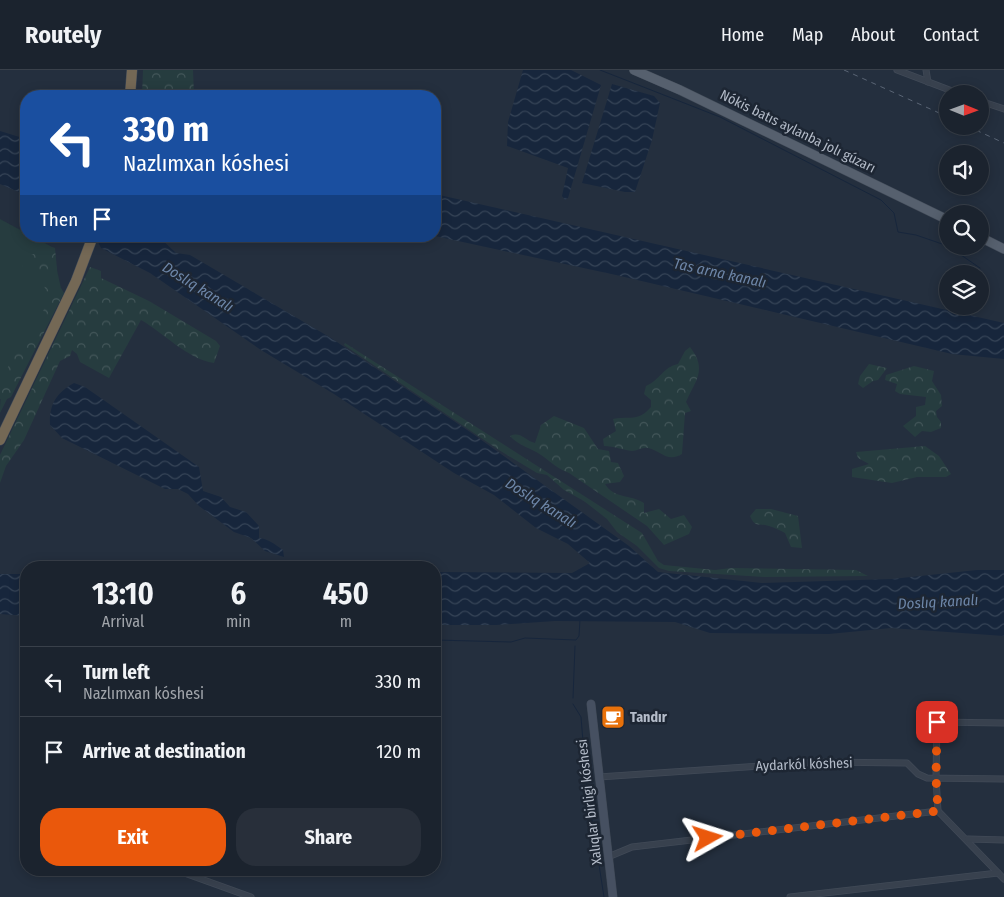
<!DOCTYPE html>
<meta charset="utf-8">
<style>
body{margin:0;font-family:"Fira Sans Condensed",sans-serif;background:#282f3a;color:#f1f3f6;height:100vh;display:flex;flex-direction:column;font-size:19px;white-space:nowrap}
*{box-sizing:border-box;margin:0}
p{font-size:16px;color:#a0a4aa}
.icon{flex:none;width:28px;height:28px;fill:none;stroke:currentColor;stroke-width:2;stroke-linecap:round;stroke-linejoin:round}
.map{position:relative;flex:1;overflow:hidden}
.panel{position:absolute;left:20px;top:491px;width:421px;height:315px;display:flex;flex-direction:column;background:#1b232e;border-radius:20px;box-shadow:0 2px 12px #0003,0 0 0 1px #39404a}
.panel>*{flex:none}
.guide{position:absolute;left:20px;top:20px;width:421px;height:152px;border-radius:20px;box-shadow:0 2px 12px #0003,0 0 0 1px #39404a;background:#1a4fa0;color:#fff;overflow:hidden}
.needle{width:32px;rotate:91deg}
.tools{position:absolute;left:939px;top:15px;display:grid;gap:10px}
.tools a{display:grid;place-items:center;width:50px;height:50px;border-radius:50%;background:#1b232e;box-shadow:0 2px 12px #0003,0 0 0 1px #39404a;font-size:25px}
.pin{position:absolute;display:grid;place-items:center;width:42px;height:42px;color:#fff;margin:-21px;border-radius:10px;box-shadow:0 2px 8px #0006}
.me{position:absolute;width:55px;margin:-28px;rotate:84deg;stroke-linejoin:round;filter:drop-shadow(0 0 4px #0008)}
.turn{display:flex;align-items:center;gap:18px;height:105px;padding:0 20px;font-size:22px}
.turn .icon{width:65px;height:65px;stroke-width:2.5}
.turn b{display:block;font-size:35px;line-height:42px}
.then{display:flex;align-items:center;height:48px;padding:0 20px;background:#0003;gap:10px;font-size:19px}
.eta{display:flex;justify-content:space-evenly;align-items:center;height:85px;text-align:center}
.eta b{font-size:30px;font-weight:700;line-height:35px}
.action{display:flex;gap:10px;margin-top:auto;padding:10px 20px}
.action a{flex:1;height:58px;border-radius:20px;background:#ea580c;color:#fff;font-size:20px;font-weight:700;line-height:58px;text-align:center}
.action a+a{background:#282f3a;color:#f1f3f6}
ul{padding:0;list-style:none}
li{display:flex;align-items:center;gap:15px;height:70px;padding:0 20px;border-top:1px solid #39404a}
li div{flex:1}
li b{display:block;font-size:19px}
li em{font-style:normal}
header{display:flex;align-items:center;gap:30px;box-sizing:border-box;height:70px;padding:0 25px;background:#1b232e;border-bottom:1px solid #39404a}
header strong{font-size:24px}
nav{display:flex;gap:28px;margin-inline-start:auto;font-size:18px}
.map>svg:first-child{display:block}
.green{fill:#263c3f}
.forest{fill:url(#forest-crowns)}
.water{fill:url(#water-waves)}
.lines{fill:none;stroke-linecap:round;stroke-linejoin:round}
.stream{stroke:#17263c;stroke-width:1}
.street-casing{stroke:#414a57;stroke-width:7}
.secondary-casing{stroke:#414a57;stroke-width:9}
.primary-casing{stroke:#414a57;stroke-width:10}
.highway-casing{stroke:#434c59;stroke-width:11}
.street{stroke:#38414e;stroke-width:5.5}
.secondary{stroke:#465061;stroke-width:8}
.primary{stroke:#56606e;stroke-width:9}
.highway{stroke:#746855;stroke-width:10}
.rail{stroke:#5a6575;stroke-width:1;stroke-dasharray:5 5;stroke-linecap:butt}
.route{stroke:#ea580c;stroke-width:9;stroke-dasharray:0 16.2}
.labels{text-anchor:middle;stroke-width:5;stroke-linejoin:round;paint-order:stroke}
.street-label{font-size:14px;fill:#b4bcc9;stroke:#1d2633}
.poi-label{font-size:14px;font-weight:bold;fill:#b4bcc9;stroke:#1d2633;text-anchor:start}
.water-label{font-size:15px;font-style:italic;fill:#6d86a8;stroke:#1d2633}
</style>
<header>
<strong>Routely</strong>
<nav><a>Home</a><a>Map</a><a>About</a><a>Contact</a></nav>
</header>
<div class="map">
<svg width="1004" height="827" viewBox="0 0 1004 827">
<defs>
<pattern id="forest-crowns" width="20" height="18" patternUnits="userSpaceOnUse" patternTransform="scale(1.25)"><rect width="20" height="18" fill="#263c3f"/><path d="M2 6a3 3 0 1 1 6 0M12 15a3 3 0 1 1 6 0" fill="none" stroke="#435659"/></pattern>
<pattern id="water-waves" width="16" height="10" patternUnits="userSpaceOnUse" patternTransform="scale(1.25)"><rect width="16" height="10" fill="#17263c"/><path d="M0 5q4-4 8 0t8 0" fill="none" stroke="#364457"/></pattern>
</defs>
<rect width="100%" height="100%" fill="#242f3e"/>
<polygon class="green" points="0,149 26,163 26,166 32,166 52,177 61,218 3,330 0,329"/>
<g class="forest">
<polygon points="143,0 193,0 194,26 142,26"/>
<path d="M52 177 55 178 57 199 50 210 51 215 61 218 64 223 11 327 7 329 0 343C0 321 7 291 20 273L25 275 29 273 48 230 44 215 32 198 22 196 31 185Z"/>
<path d="M90 197 101 201V208L149 231 216 271 220 276 214 293C187 289 164 263 141 250L109 308 80 292 77 284 72 280 70 286 60 291 24 370 6 396 0 413V385Z"/>
<polygon points="345,273 642,463 658,491 664,495 715,500 731,498 856,500 868,506 764,507 669,501 659,498 637,476 617,462 607,449 584,431 564,420 547,405 537,403 499,380 344,275"/>
<path d="M690 277C708 300 695 311 686 332L691 341 685 343 682 384C667 393 662 381 648 378 643 377 637 381 632 381 623 380 614 376 604 376L603 369 616 361 613 349C631 345 637 353 651 337V330L644 324 646 316C660 310 663 297 678 294L685 281Z"/>
<polygon points="869,294 887,298 878,310 873,311 863,318 858,314 860,306"/>
<polygon points="914,296 934,301 932,311 941,325 942,336 936,341 937,347 941,352 941,358 931,362 922,361 915,367 903,356 916,346 916,337 925,335 926,327 900,324 895,321 897,314 885,310 886,305"/>
<path d="M554 346 584 358 598 379 609 381 611 392 618 393 624 406 620 412 605 414C614 429 630 424 644 433V443L659 439 671 449 684 445 692 457 689 464 664 475 647 456 569 403C558 399 551 392 541 385 531 378 519 376 510 366 521 361 525 371 535 373L541 355Z"/>
<polygon points="925,376 939,386 951,404 946,407 917,407 892,413 852,407 852,399 869,394 858,388 856,382"/>
<path d="M756 439H771L798 446 802 478 791 477 785 463C780 460 775 458 769 456 759 453 755 458 750 446Z"/>
</g>
<g class="water">
<polygon points="523,0 571,0 601,15 568,128 565,130 562,126 568,98 507,76 508,52"/>
<polygon points="612,14 654,26 660,33 652,70 635,122 625,122 582,113"/>
<polygon points="0,61 26,69 26,125 0,114"/>
<polygon points="435,124 1004,253 1004,289 952,284 616,205 435,166"/>
<polygon points="95,166 158,166 176,183 190,185 331,268 473,364 629,476 658,502 762,513 892,509 977,500 1004,500 1004,566 891,558 829,564 710,563 675,552 555,551 496,555 435,555 435,502 572,503 590,493 568,474 536,458 494,425 454,403 334,324 261,280 150,203 101,178"/>
<path d="M74 313 85 317 199 397 203 421 221 427 230 437 246 442 259 456V468C269 469 274 474 283 480L284 487 265 481 251 468 234 462 199 436 188 424 178 419H165L62 368 50 355C49 335 56 323 74 313Z"/>
<polygon points="0,504 26,504 26,546 0,544"/>
</g>
<g class="lines">
<g class="stream">
<polyline points="600,0 720,47 881,130 894,143 898,162 916,165 948,176"/>
<polyline points="948,176 980,198"/>
<polyline points="435,570 511,572 525,568 576,570 579,566 580,550"/>
<polyline points="573,628 575,576"/>
<polyline points="573,634 581,647 586,708"/>
<polyline points="586,711 604,827"/>
</g>
<g class="street-casing">
<g id="street">
<polyline points="897,0 960,24"/>
<polyline points="926,0 928,12"/>
<polyline points="980,31 1004,39"/>
<polyline points="1004,653 937,652 936,708 938,741 1004,809"/>
<polyline points="599,707 821,692 907,693 918,704 927,708 1004,709"/>
<polyline points="968,769 1004,770"/>
<polyline points="608,787 632,777 938,741"/>
<polyline points="176,800 251,827"/>
<polyline points="790,827 998,803"/>
</g>
</g>
<g class="secondary-casing">
<polyline id="secondary" points="591,634 613,827"/>
</g>
<g class="primary-casing">
<g id="primary">
<polyline points="634,0 680,20 948,150"/>
<polyline points="980,167 1004,179"/>
</g>
</g>
<g class="highway-casing">
<g id="highway">
<polyline points="130,26 132,0"/>
<polyline points="0,370 76,211 93,166"/>
</g>
</g>
<use href="#street" class="street"/>
<use href="#secondary" class="secondary"/>
<use href="#primary" class="primary"/>
<use href="#highway" class="highway"/>
<g class="rail">
<polyline points="844,0 948,47"/>
<polyline points="967,56 1004,73"/>
</g>
</g>
<g class="lines">
<polyline class="route" points="708,768 938,741 936,708 937,652"/>
</g>
<defs>
<g id="cafe-square" transform="scale(1.25)"><rect x="-9" y="-9" width="18" height="18" rx="4" fill="#e8710a" stroke="#1d2633"/><path d="M-5.5-4.5H6V0H3Q3 3.5 0 3.5H-2.5Q-5.5 3.5-5.5 0ZM3-3.2v2h1.7v-2ZM-6 4.5H4V6H-6Z" fill="#fff"/></g>
</defs>
<g fill-rule="evenodd">
<use href="#cafe-square" x="613" y="647"/>
</g>
<g class="labels">
<g class="street-label">
<text transform="translate(798 61) rotate(26)" y="5">Nókis batıs aylanba jolı gúzarı</text>
<text transform="translate(804 694) rotate(-2)" y="5">Aydarkól kóshesi</text>
<text transform="translate(589 732) rotate(-97)" y="5">Xalıqlar birligi kóshesi</text>
</g>
<g class="poi-label">
<text x="630" y="652">Tandır</text>
</g>
<g class="water-label">
<text transform="translate(720 203) rotate(12)" y="5">Tas arna kanalı</text>
<text transform="translate(198 217) rotate(32)" y="5">Doslıq kanalı</text>
<text transform="translate(541 433) rotate(32)" y="5">Doslıq kanalı</text>
<text transform="translate(938 532) rotate(-3)" y="5">Doslıq kanalı</text>
</g>
</g>
</svg>
<div class="tools">
<a><svg class="needle" viewBox="-14 -14 28 28"><path d="M0-13l5 13h-10z" fill="#e53935"/><path d="M0 13l5-13h-10z" fill="#a0a4aa"/></svg></a>
<a><svg class="icon" aria-label="sound" viewBox="0 0 24 24"><path d="M4 9h4l5-4v14l-5-4H4zM17 9q2 3 0 6"/></svg></a>
<a><svg class="icon" aria-label="search" viewBox="0 0 24 24"><circle cx="10" cy="10" r="6"/><path d="M15 15l6 6"/></svg></a>
<a><svg class="icon" aria-label="layers" viewBox="0 0 24 24"><path d="M12 4l9 5-9 5-9-5zM3 14l9 5 9-5"/></svg></a>
</div>
<div class="pin" style="left:937px;top:652px;background:#d93025"><svg class="icon" aria-label="arrive" viewBox="0 0 24 24"><path d="M6 21V4h12l-3 4 3 4H6"/></svg></div>
<svg class="me" style="left:708px;top:768px" viewBox="-20 -20 40 40"><path d="M0-17L14 15 0 8-14 15z" fill="#ea580c" stroke="#fff" stroke-width="4"/></svg>
<div class="guide">
<div class="turn"><svg class="icon" aria-label="left" viewBox="0 0 24 24"><path d="M17 20v-9H6M10 6l-5 5 5 5"/></svg><div><b>330 m</b>Nazlımxan kóshesi</div></div>
<div class="then">Then<svg class="icon" aria-label="arrive" viewBox="0 0 24 24"><path d="M6 21V4h12l-3 4 3 4H6"/></svg></div>
</div>
<section class="panel">
<div class="eta">
<div><b>13:10</b><p>Arrival</p></div>
<div><b>6</b><p>min</p></div>
<div><b>450</b><p>m</p></div>
</div>
<ul>
<li><svg class="icon" aria-label="left" viewBox="0 0 24 24"><path d="M17 20v-9H6M10 6l-5 5 5 5"/></svg><div><b>Turn left</b><p>Nazlımxan kóshesi</p></div><em>330 m</em></li>
<li><svg class="icon" aria-label="arrive" viewBox="0 0 24 24"><path d="M6 21V4h12l-3 4 3 4H6"/></svg><div><b>Arrive at destination</b></div><em>120 m</em></li>
</ul>
<div class="action"><a>Exit</a><a>Share</a></div>
</section>
</div>
